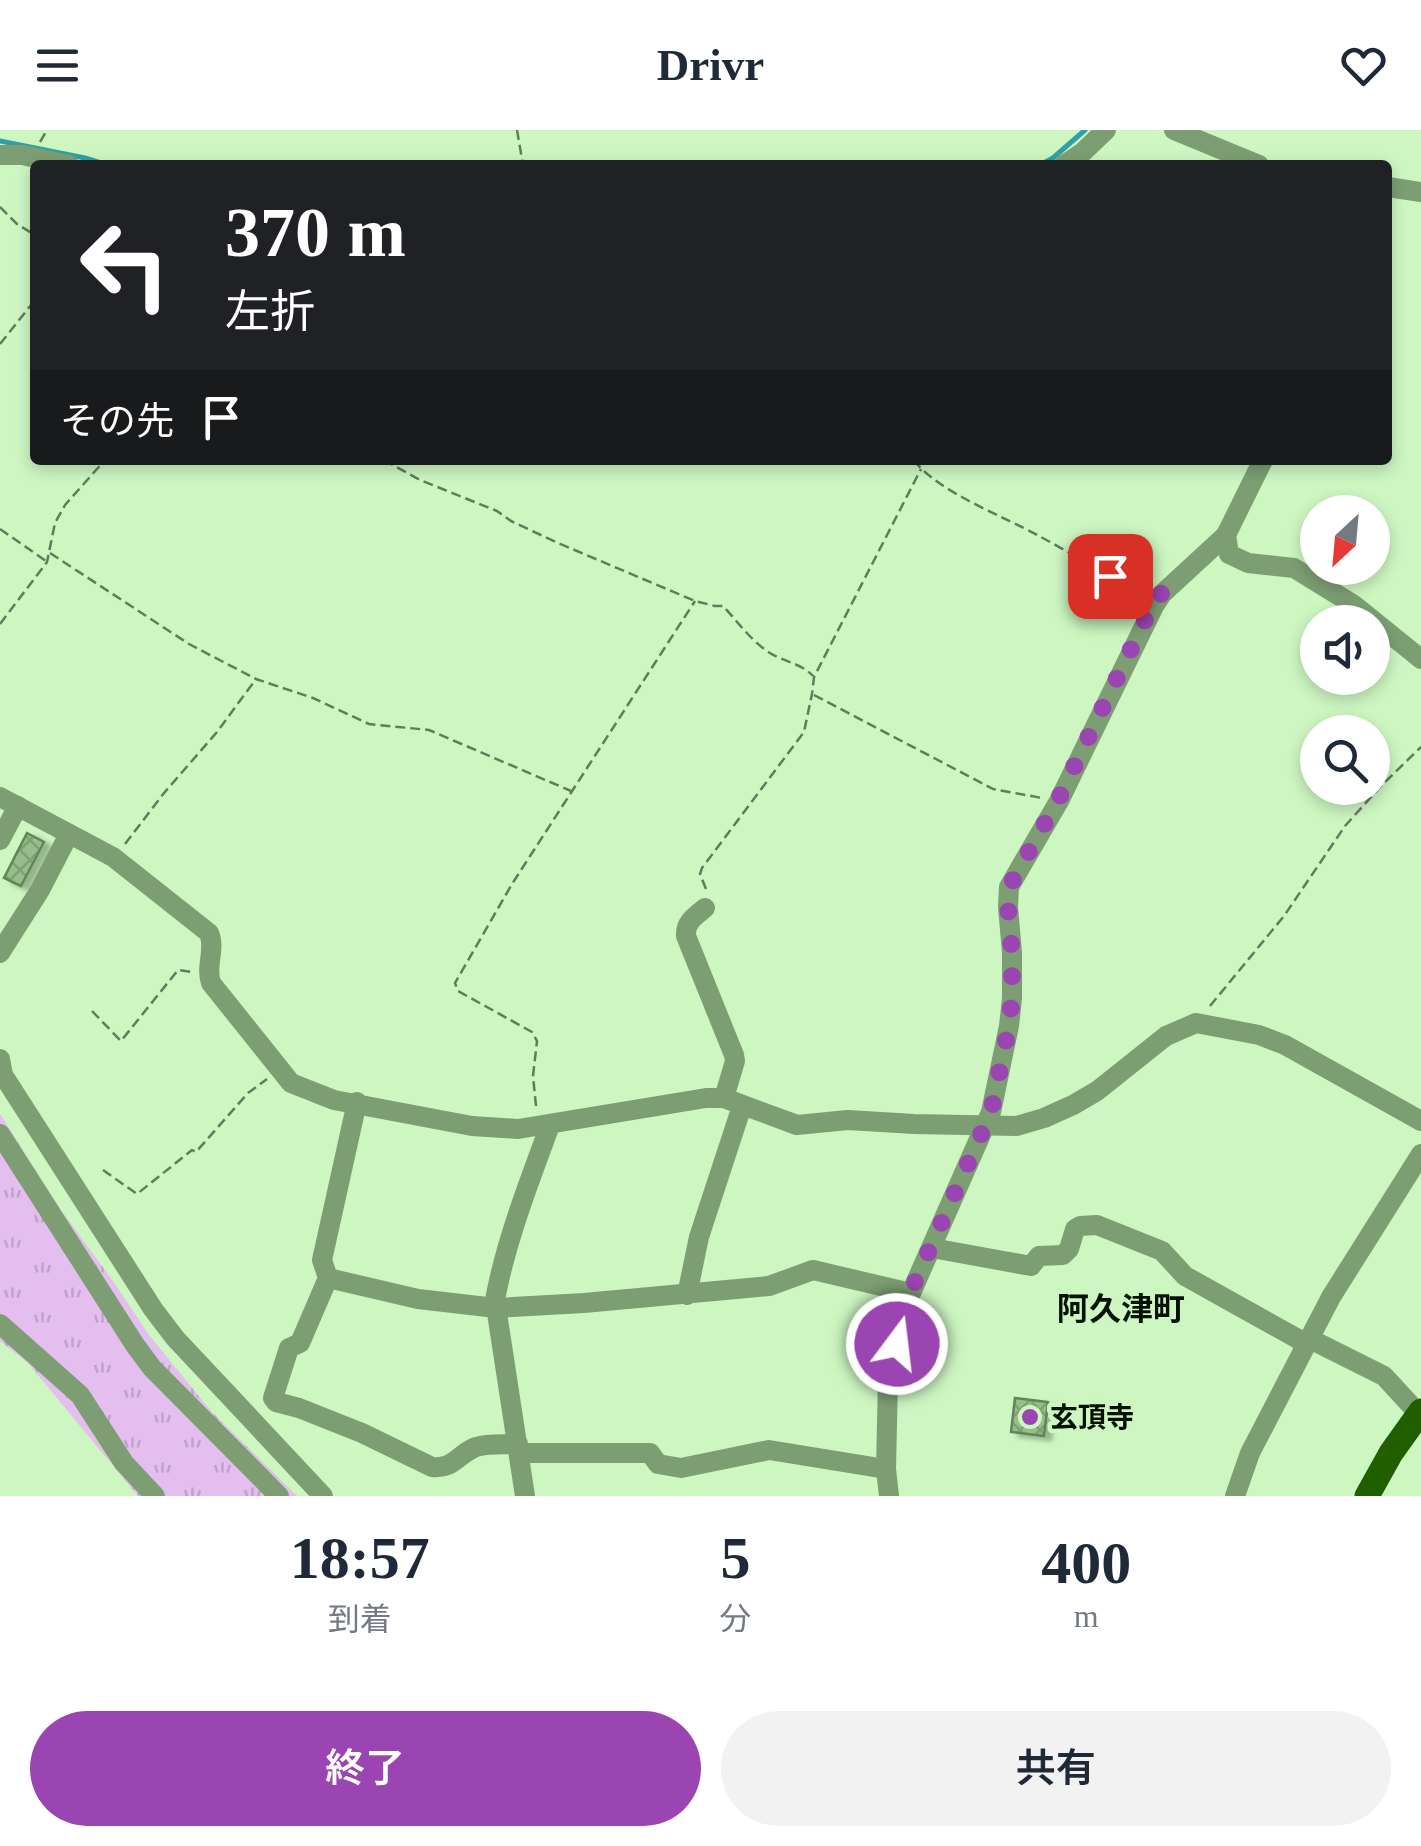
<!DOCTYPE html>
<html lang="ja">
<meta charset="utf-8">
<style>
body{margin:0;font-family:"Times New Roman","Noto Sans JP",serif;background:#f2f2f3;color:#1f2937;height:100vh;display:flex;flex-direction:column;font-size:38px;white-space:nowrap}
*{box-sizing:border-box;margin:0}
p{font-size:32px;color:#747a83}
.icon{flex:none;width:55px;height:55px;fill:none;stroke:currentColor;stroke-width:2;stroke-linecap:round;stroke-linejoin:round}
.map{position:relative;height:1366px;overflow:hidden}
.drawer{display:flex;flex-direction:column;background:#fff;flex:1}
.drawer>*{flex:none}
.hud{position:absolute;left:30px;top:30px;width:1362px;height:305px;border-radius:10px;box-shadow:0 5px 15px #0003;background:#202124;color:#fff;overflow:hidden}
.needle{width:65px;rotate:206deg}
.fabs{position:absolute;left:1300px;top:365px;display:grid;gap:20px}
.fabs a{display:grid;place-items:center;width:90px;height:90px;border-radius:50%;background:#fff;box-shadow:0 5px 15px #0003;font-size:50px}
.pin{position:absolute;display:grid;place-items:center;width:85px;height:85px;color:#fff;margin:-42px;border-radius:20px;box-shadow:0 5px 15px #0006}
.me{position:absolute;width:110px;margin:-55px;rotate:15deg;stroke-linejoin:round;filter:drop-shadow(0 0 8px #0008)}
.turn{display:flex;align-items:center;gap:35px;height:210px;padding:0 30px;font-size:45px}
.turn .icon{width:130px;height:130px;stroke-width:2.5}
.turn b{display:block;font-size:70px;line-height:85px}
.then{display:flex;align-items:center;height:95px;padding:0 30px;background:#0003;gap:20px;font-size:38px}
.eta{display:flex;justify-content:space-evenly;align-items:center;height:170px;text-align:center}
.eta b{font-size:60px;font-weight:600;line-height:70px}
.primary-button{display:flex;gap:20px;margin-top:auto;padding:20px 30px}
.primary-button a{flex:1;height:115px;border-radius:60px;background:#9b45b2;color:#fff;font-size:40px;font-weight:600;line-height:115px;text-align:center}
.primary-button a+a{background:#f2f2f3;color:#1f2937}
header{display:flex;justify-content:space-between;align-items:center;height:130px;padding:0 30px;background:#fff;font-size:45px;font-weight:600}
.map>svg:first-child{display:block}
.grass{fill:url(#grass-tufts)}
.lines{fill:none;stroke-linecap:round;stroke-linejoin:round}
.stream{stroke:#2fa1a5;stroke-width:5}
.building{fill:url(#building-cross-hatch);stroke:#618656;stroke-width:2.5;filter:url(#shadow)}
.path{stroke:#627c5b;stroke-width:2.5;stroke-dasharray:10 5;stroke-linecap:butt}
.minor{stroke:#7d9e73;stroke-width:20}
.major{stroke:#205e00;stroke-width:25}
.route{stroke:#9b45b2;stroke-width:18;stroke-dasharray:0 32.4}
.poi-dot{fill:#9b45b2;stroke:#cdf6c1;stroke-width:4}
.labels{text-anchor:middle;stroke-width:9;stroke-linejoin:round;paint-order:stroke}
.poi-label{font-size:28px;font-weight:bold;fill:#041102;stroke:#cdf6c1;text-anchor:start}
.quarter-label{font-size:32px;font-weight:bold;fill:#041102;stroke:#cdf6c1}
</style>
<header><svg class="icon" aria-label="menu" viewBox="0 0 24 24"><path d="M4 6h16M4 12h16M4 18h16"/></svg>Drivr<svg class="icon" aria-label="heart" viewBox="0 0 24 24"><path d="M12 20l-8-8c-3-5 5-10 8-4 3-6 11-1 8 4z"/></svg></header>
<div class="map">
<svg width="1421" height="1366" viewBox="0 0 1421 1366">
<defs>
<pattern id="grass-tufts" width="24" height="20" patternUnits="userSpaceOnUse" patternTransform="scale(2.5)"><rect width="24" height="20" fill="#e3beee"/><path d="M3 7l-1-3M5 7V3M7 7l1-3M15 17l-1-3M17 17v-4M19 17l1-3" fill="none" stroke="#c1a2ca"/></pattern>
<pattern id="building-cross-hatch" width="8" height="8" patternUnits="userSpaceOnUse" patternTransform="scale(2.5)"><rect width="8" height="8" fill="#97bd8b"/><path d="M0 0l8 8M0 8l8-8" fill="none" stroke="#80a176"/></pattern>
<filter id="shadow"><feDropShadow dx="7" dy="4" stdDeviation="2.5" flood-color="#0004"/></filter>
</defs>
<rect width="100%" height="100%" fill="#cdf6c1"/>
<polygon class="grass" points="0,984 61,1080 113,1151 149,1205 211,1281 297,1366 138,1366 28,1233 0,1211"/>
<g class="lines">
<g class="stream">
<polyline points="0,11 85,28 107,35"/>
<polyline points="1040,35 1053,28 1085,0"/>
</g>
</g>
<g class="building">
<polygon points="27,703 44,712 21,756 4,748"/>
<polygon points="1015,1268 1048,1272 1044,1306 1011,1302"/>
</g>
<g class="lines">
<g class="path">
<polyline points="517,0 523,35"/>
<polyline points="40,12 47,0"/>
<polyline points="0,77 17,94 35,105"/>
<polyline points="0,214 35,170"/>
<path d="M384 330 420 350 497 381 511 391 558 413 695 471 715 476H723C738 492 751 511 770 523 784 532 801 533 813 546"/>
<path d="M914 330C936 361 1005 387 1039 406 1071 423 1102 442 1133 460L1141 461"/>
<polyline points="0,399 46,431"/>
<polyline points="50,423 189,514 256,549 313,568 369,594 429,600 571,661"/>
<polyline points="0,494 47,432 55,393 65,375 105,330"/>
<polyline points="814,565 993,659 1042,668"/>
<polyline points="125,714 164,663 217,602 256,549"/>
<polyline points="706,759 700,744 702,738 804,602 812,564 814,547 921,339"/>
<polyline points="1210,876 1284,786 1345,696 1381,656 1421,617"/>
<polyline points="92,881 121,911 178,840 192,842"/>
<polyline points="536,976 533,946 537,911 532,902 458,861 455,853 512,754 695,471"/>
<polyline points="103,1040 137,1064 192,1020 196,1022 248,963 267,949"/>
</g>
<g class="minor">
<polyline points="1174,0 1259,35"/>
<polyline points="0,25 22,25 69,35"/>
<polyline points="1064,35 1083,22 1106,0"/>
<polyline points="1388,57 1421,62"/>
<polyline points="1226,405 1229,424 1248,433 1294,438 1354,475 1421,529"/>
<path d="M0 667 113 727 209 803C216 819 205 836 211 853L291 953 334 970 472 996 518 999 706 968H724L797 995 848 990 914 994 1017 996 1044 988 1073 975 1097 961 1166 906 1196 893 1259 905 1285 915 1421 991"/>
<polyline points="0,710 18,676"/>
<path d="M705 778C695 786 685 792 686 806L734 925 735 931 724 968"/>
<polyline points="0,823 40,760 69,704"/>
<polyline points="0,929 3,945 153,1179 175,1208 323,1366"/>
<path d="M357 972 322 1130 328 1148 300 1213 289 1218 273 1268 276 1272 299 1278 362 1303 432 1337C453 1340 459 1323 476 1317 489 1313 505 1315 518 1314"/>
<polyline points="0,1004 135,1215 152,1238 279,1366"/>
<polyline points="932,1118 1031,1136 1039,1126 1063,1125 1069,1119 1075,1099 1080,1096 1097,1095 1162,1121 1185,1146 1307,1214"/>
<polyline points="328,1148 418,1169 496,1178 584,1173 769,1156 813,1140 911,1163"/>
<polyline points="687,1165 699,1107 742,976"/>
<polyline points="0,1194 80,1265 124,1333 155,1366"/>
<polyline points="1310,1209 1384,1246 1418,1283"/>
<polyline points="520,1323 650,1323 658,1334 681,1338 769,1320 886,1339"/>
<path d="M525 1366 495 1170C506 1110 529 1053 550 995"/>
<polyline points="889,1366 886,1339 888,1248 911,1163 991,982 1009,896 1012,868 1012,823 1008,777 1009,757 1059,671 1154,476 1162,464 1226,405 1263,330"/>
<polyline points="1235,1366 1250,1323 1331,1167 1421,1024"/>
</g>
<polyline class="major" points="1367,1366 1391,1323 1421,1281"/>
</g>
<g class="lines">
<polyline class="route" points="897,1214 910,1163 991,982 1009,896 1012,868 1012,823 1008,777 1009,757 1058,670 1146,488 1162,464 1133,460 1110,446"/>
</g>
<circle class="poi-dot" cx="1030" cy="1287" r="10"/>
<g class="labels">
<g class="poi-label">
<text x="1050" y="1297">玄頂寺</text>
</g>
<g class="quarter-label">
<text x="1121" y="1190">阿久津町</text>
</g>
</g>
</svg>
<div class="fabs">
<a><svg class="needle" viewBox="-14 -14 28 28"><path d="M0-13l5 13h-10z" fill="#e53935"/><path d="M0 13l5-13h-10z" fill="#747a83"/></svg></a>
<a><svg class="icon" aria-label="sound" viewBox="0 0 24 24"><path d="M4 9h4l5-4v14l-5-4H4zM17 9q2 3 0 6"/></svg></a>
<a><svg class="icon" aria-label="search" viewBox="0 0 24 24"><circle cx="10" cy="10" r="6"/><path d="M15 15l6 6"/></svg></a>
</div>
<div class="pin" style="left:1110px;top:446px;background:#d93025"><svg class="icon" aria-label="arrive" viewBox="0 0 24 24"><path d="M6 21V4h12l-3 4 3 4H6"/></svg></div>
<svg class="me" style="left:897px;top:1214px" viewBox="-20 -20 40 40"><circle r="17" fill="#9b45b2" stroke="#fff" stroke-width="3"/><path d="M0-11L8 9 0 5-8 9z" fill="#fff"/></svg>
<div class="hud">
<div class="turn"><svg class="icon" aria-label="left" viewBox="0 0 24 24"><path d="M17 20v-9H6M10 6l-5 5 5 5"/></svg><div><b>370 m</b>左折</div></div>
<div class="then">その先<svg class="icon" aria-label="arrive" viewBox="0 0 24 24"><path d="M6 21V4h12l-3 4 3 4H6"/></svg></div>
</div>
</div>
<section class="drawer">
<div class="eta">
<div><b>18:57</b><p>到着</p></div>
<div><b>5</b><p>分</p></div>
<div><b>400</b><p>m</p></div>
</div>
<div class="primary-button"><a>終了</a><a>共有</a></div>
</section>
